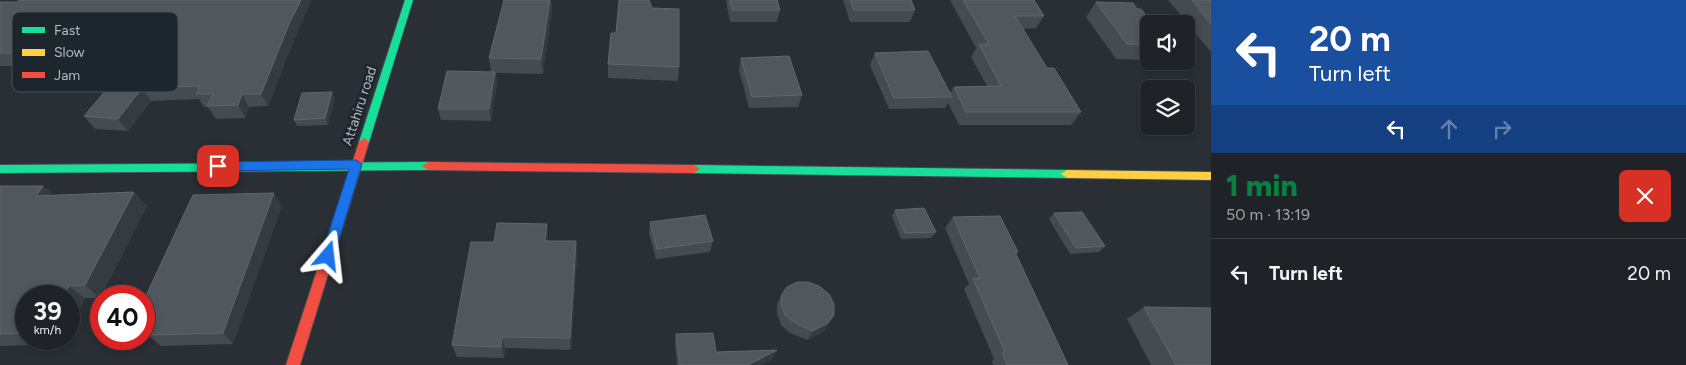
<!DOCTYPE html>
<meta charset="utf-8">
<style>
body{margin:0;font-family:Figtree,sans-serif;background:#272b2f;color:#f1f3f6;height:100vh;display:flex;flex-direction:column;font-size:19px;white-space:nowrap}
*{box-sizing:border-box;margin:0}
p{font-size:16px;color:#a1a4a7}
.icon{flex:none;width:28px;height:28px;fill:none;stroke:currentColor;stroke-width:2;stroke-linecap:round;stroke-linejoin:round}
.map{position:relative;flex:1;overflow:hidden}
.panel{display:flex;flex-direction:column;background:#1f2327;width:475px}
.panel>*{flex:none}
.top-card{background:#1a4fa0;color:#fff;overflow:hidden}
.fabs{position:absolute;left:1140px;top:15px;display:grid;gap:10px}
.fabs a{display:grid;place-items:center;width:55px;height:55px;border-radius:8px;background:#1f2327;box-shadow:0 2px 8px #0003,0 0 0 1px #3c4044;font-size:25px}
.speed{position:absolute;left:15px;top:285px;display:flex;gap:10px;font-size:25px;font-weight:700;text-align:center}
.speed>*{display:grid;place-content:center;width:65px;height:65px;border-radius:50%;background:#1f2327;box-shadow:0 2px 8px #0003,0 0 0 1px #3c4044;line-height:1}
.speed small{font-size:12px;font-weight:400}
.speed .limit{border:8px solid #d22;background:#fff;color:#111}
.pin{position:absolute;display:grid;place-items:center;width:42px;height:42px;color:#fff;margin:-21px;border-radius:10px;box-shadow:0 2px 8px #0006}
.me{position:absolute;width:55px;margin:-28px;rotate:17deg;stroke-linejoin:round;filter:drop-shadow(0 0 4px #0008)}
.turn{display:flex;align-items:center;gap:18px;height:105px;padding:0 15px;font-size:22px}
.turn .icon{width:65px;height:65px;stroke-width:2.5}
.turn b{display:block;font-size:35px;line-height:42px}
.lanes{display:flex;align-items:center;height:48px;padding:0 15px;background:#0003;justify-content:center;gap:25px;direction:ltr}
.lanes .off{opacity:.35}
.round{display:grid;place-items:center;flex:none;width:52px;height:52px;border-radius:8px;background:#272b2f}
.headline{display:flex;align-items:center;justify-content:space-between;height:85px;padding:0 15px}
h1{font-size:30px;font-weight:800;line-height:38px;color:#0b8043}
ul{padding:0;list-style:none}
li{display:flex;align-items:center;gap:15px;height:70px;padding:0 15px;border-top:1px solid #3c4044}
li div{flex:1}
li b{display:block;font-size:19px}
li em{font-style:normal}
main{display:flex;flex:1;min-height:0}
.map>svg:first-child{display:block}
.lines{fill:none;stroke-linecap:round;stroke-linejoin:round}
.fast-casing{stroke:#464c51;stroke-width:2}
.slow-casing{stroke:#464c51;stroke-width:2}
.jam-casing{stroke:#464c51;stroke-width:2}
.fast{fill:#16e098;fill-rule:evenodd}
.slow{fill:#ffcf43;fill-rule:evenodd}
.jam{fill:#f24e42;fill-rule:evenodd}
.wall{fill:#454b51}
.shaded-wall{fill:#353b40}
.building{fill:#51585d;stroke:#60676d}
.route{fill:#1a73e8;stroke:#114b97}
.labels{text-anchor:middle;stroke-width:5;stroke-linejoin:round;paint-order:stroke}
.street-label{font-size:14px;fill:#b3bcc4;stroke:#1d262d}
.key{fill:#1d262d;stroke:#4a535a;stroke-width:1}
.key-label{font-size:14px;fill:#b3bcc4}
</style>
<main>
<div class="map">
<svg width="1211" height="365" viewBox="0 0 1211 365">
<rect width="100%" height="100%" fill="#292f34"/>
<g class="lines">
<g class="fast-casing">
<g id="fast">
<polygon points="405,0 413,0 369,142 364,146 359,142"/>
<polygon points="428,162 434,166 428,170 0,173 0,165"/>
<polygon points="694,165 1067,170 1073,174 1067,178 694,173 688,169"/>
</g>
</g>
<g class="slow-casing">
<polygon id="slow" points="1067,170 1211,172 1211,180 1067,178 1061,174"/>
</g>
<g class="jam-casing">
<g id="jam">
<polygon points="364,138 369,142 300,365 286,365 359,142"/>
<polygon points="428,162 694,165 700,169 694,173 428,170 422,166"/>
</g>
</g>
<use href="#fast" class="fast"/>
<use href="#slow" class="slow"/>
<use href="#jam" class="jam"/>
</g>
<g class="wall">
<polygon points="19,0 312,0 295,37 268,106 249,107 245,118 216,119 208,107 204,107 199,99 151,101 128,131 95,129 84,116 111,89 155,34 91,34 78,51 46,51 34,66 0,66 0,2 17,2"/>
<polygon points="504,0 551,0 552,9 543,74 496,73 497,83 491,121 441,120 438,109 491,72 489,58"/>
<polygon points="726,0 777,0 780,10 777,22 730,22"/>
<polygon points="843,0 911,0 915,10 910,22 850,22"/>
<polygon points="950,0 1034,0 1044,16 1036,28 1023,29 1047,68 1081,112 1071,125 959,125 948,103 945,108 889,109 870,65 875,53 950,93 954,87 987,86 971,57 976,48"/>
<polygon points="1168,0 1211,0 1211,52 1187,24 1188,23"/>
<polygon points="1096,2 1149,24 1149,60 1116,59 1086,17"/>
<polygon points="616,33 679,67 678,81 608,78 608,64"/>
<polygon points="741,58 802,95 798,107 749,108 739,70"/>
<polygon points="335,99 328,125 297,126 294,120"/>
<polygon points="0,186 43,186 53,195 134,192 147,206 100,298 85,298 69,329 69,296 26,296 26,339 64,339 61,344 0,346"/>
<polygon points="282,205 233,344 161,346 148,335 153,324 151,324 144,318 144,300"/>
<polygon points="895,210 936,232 931,238 901,239 892,216"/>
<polygon points="1054,213 1105,246 1099,252 1070,254 1049,219"/>
<polygon points="953,217 1018,252 1016,255 1068,365 993,365 992,362 994,359 964,289 969,284 945,228"/>
<polygon points="650,222 713,241 710,252 656,259 649,233"/>
<polygon points="548,238 548,241 576,241 577,255 571,350 505,348 504,358 457,357 452,345"/>
<polygon points="782,294 828,324 823,332 808,340 790,333 781,325 777,314 777,304"/>
<polygon points="1144,307 1211,365 1151,365 1127,319"/>
<polygon points="676,334 716,352 777,350 772,359 761,365 677,365 675,344"/>
</g>
<g class="shaded-wall">
<polygon points="301,0 312,0 295,37 268,106 261,94 289,24"/>
<polygon points="550,0 551,0 552,9 543,74 541,59"/>
<polygon points="81,21 91,34 78,51 68,38"/>
<polygon points="36,38 46,51 34,66 23,53"/>
<polygon points="495,72 497,83 491,121 489,109"/>
<polygon points="142,88 151,101 128,131 118,119"/>
<polygon points="332,92 335,99 328,125 325,118"/>
<polygon points="242,94 249,107 245,118 238,105"/>
<polygon points="43,186 57,199 36,196"/>
<polygon points="134,192 147,206 100,298 85,285"/>
<polygon points="274,193 282,205 233,344 223,333"/>
<polygon points="547,224 548,238 547,254 545,241"/>
<polygon points="576,241 577,255 571,350 570,338"/>
<polygon points="69,286 85,298 69,329 69,296 64,296"/>
<polygon points="834,315 823,332 808,340 813,331"/>
<polygon points="502,337 505,348 504,358 501,347"/>
<polygon points="54,339 64,339 61,344"/>
<polygon points="777,350 772,359 761,365 748,365"/>
</g>
<g class="building">
<polygon points="19,0 301,0 289,24 261,94 242,94 238,105 207,106 213,94 196,94 200,86 142,88 118,119 84,116 107,89 111,89 166,21 81,21 68,38 36,38 23,53 0,53 0,2 17,2"/>
<polygon points="504,0 550,0 541,59 489,58"/>
<polygon points="619,0 649,0 652,8 679,9 679,67 608,64 611,33 616,33"/>
<polygon points="730,0 777,0 780,10 732,10"/>
<polygon points="850,0 911,0 915,10 854,10"/>
<polygon points="963,0 1034,0 1044,16 1015,16 1047,68 1054,68 1081,112 966,112 954,87 1001,86 979,44 989,44"/>
<polygon points="1192,0 1211,0 1211,24 1199,10 1201,10"/>
<polygon points="1096,2 1133,3 1137,9 1141,9 1153,24 1149,24 1149,45 1127,44"/>
<polygon points="928,51 952,97 894,98 875,53"/>
<polygon points="789,56 802,95 752,97 741,58"/>
<polygon points="447,71 495,72 489,109 438,109"/>
<polygon points="332,92 325,118 294,120 302,93"/>
<polygon points="0,186 43,186 36,196 134,192 85,285 69,286 64,296 26,296 26,333 0,334"/>
<polygon points="274,193 223,333 148,335 158,312 144,312 144,300 193,195"/>
<polygon points="924,208 936,232 905,233 895,210"/>
<polygon points="1082,212 1105,246 1076,248 1054,213"/>
<polygon points="705,215 713,241 657,249 650,222"/>
<polygon points="1000,216 1018,252 1015,252 1068,365 1007,365 1002,352 1005,352 973,279 980,278 953,217"/>
<polygon points="497,223 547,224 545,241 576,241 570,338 502,337 501,347 452,345 471,242 494,242"/>
<polygon points="797,282 808,282 819,286 829,294 834,304 834,315 828,323 813,331 795,323 785,315 781,305 782,294 787,287"/>
<polygon points="1144,307 1211,308 1211,365 1176,365"/>
<polygon points="713,333 716,352 777,350 748,365 680,365 676,334"/>
</g>
<polygon class="route" points="356,160 362,164 334,256 332,259 328,261 323,259 321,256 349,169 218,171 212,166 218,162"/>
<g class="labels">
<g class="street-label">
<text transform="translate(359 106) rotate(-72)" y="5">Attahiru road</text>
</g>
</g>
<rect x="12" y="12" width="166" height="80" rx="8" class="key"/>
<rect x="22" y="27" width="23" height="6" fill="#16e098"/>
<rect x="22" y="49" width="23" height="7" fill="#ffcf43"/>
<rect x="22" y="72" width="23" height="6" fill="#f24e42"/>
<g class="key-label">
<text x="54" y="35">Fast</text>
<text x="54" y="57">Slow</text>
<text x="54" y="80">Jam</text>
</g>
</svg>
<div class="fabs">
<a><svg class="icon" aria-label="sound" viewBox="0 0 24 24"><path d="M4 9h4l5-4v14l-5-4H4zM17 9q2 3 0 6"/></svg></a>
<a><svg class="icon" aria-label="layers" viewBox="0 0 24 24"><path d="M12 4l9 5-9 5-9-5zM3 14l9 5 9-5"/></svg></a>
</div>
<div class="speed"><div>39<small>km/h</small></div><div class="limit">40</div></div>
<div class="pin" style="left:218px;top:166px;background:#d93025"><svg class="icon" aria-label="arrive" viewBox="0 0 24 24"><path d="M6 21V4h12l-3 4 3 4H6"/></svg></div>
<svg class="me" style="left:328px;top:256px" viewBox="-20 -20 40 40"><path d="M0-17L14 15 0 8-14 15z" fill="#1a73e8" stroke="#fff" stroke-width="4"/></svg>
</div>
<section class="panel">
<div class="top-card">
<div class="turn"><svg class="icon" aria-label="left" viewBox="0 0 24 24"><path d="M17 20v-9H6M10 6l-5 5 5 5"/></svg><div><b>20 m</b>Turn left</div></div>
<div class="lanes"><svg class="icon" aria-label="left" viewBox="0 0 24 24"><path d="M17 20v-9H6M10 6l-5 5 5 5"/></svg><svg class="icon off" aria-label="ahead" viewBox="0 0 24 24"><path d="M12 20V5M6 11l6-6 6 6"/></svg><svg class="icon off" aria-label="right" viewBox="0 0 24 24"><path d="M7 20v-9h11M14 6l5 5-5 5"/></svg></div>
</div>
<div class="headline"><div><h1>1 min</h1><p>50 m · 13:19</p></div><a class="round" style="background:#d93025;color:#fff"><svg class="icon" aria-label="close" viewBox="0 0 24 24"><path d="M6 6l12 12M18 6L6 18"/></svg></a></div>
<ul>
<li><svg class="icon" aria-label="left" viewBox="0 0 24 24"><path d="M17 20v-9H6M10 6l-5 5 5 5"/></svg><div><b>Turn left</b></div><em>20 m</em></li>
</ul>
</section>
</main>
